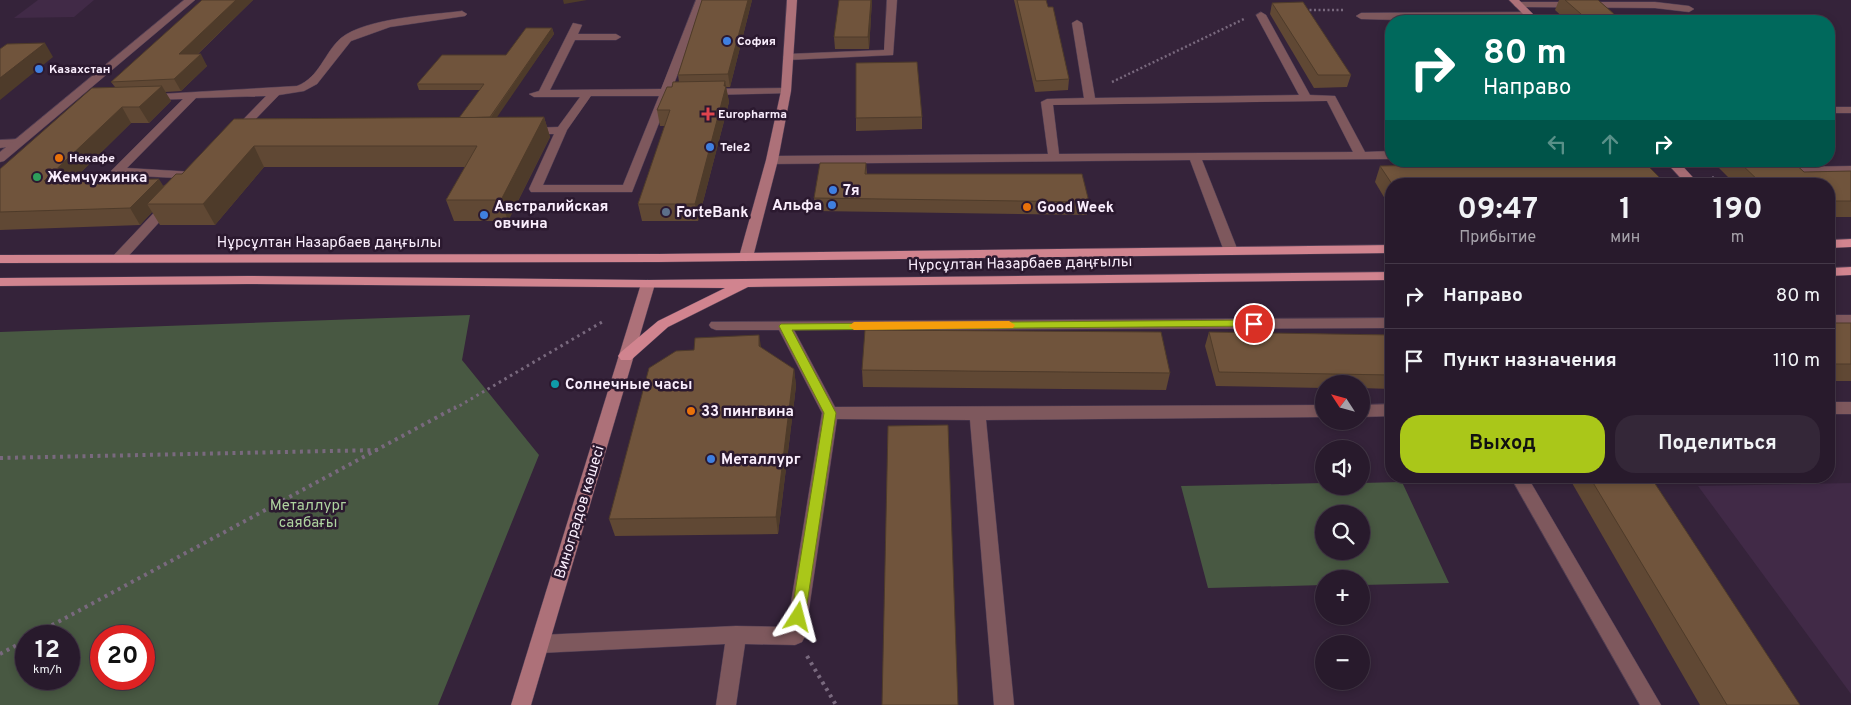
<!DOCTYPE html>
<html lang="ru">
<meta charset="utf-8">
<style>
body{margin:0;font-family:Overpass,sans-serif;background:#342738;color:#f1f3f6;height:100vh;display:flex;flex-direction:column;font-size:19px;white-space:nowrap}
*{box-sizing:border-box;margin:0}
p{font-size:16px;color:#a5a1a9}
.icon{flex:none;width:28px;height:28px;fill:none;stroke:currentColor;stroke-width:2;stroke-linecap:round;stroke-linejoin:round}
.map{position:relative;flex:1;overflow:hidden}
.sheet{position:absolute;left:1385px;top:178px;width:450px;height:305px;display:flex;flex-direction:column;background:#281a2c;border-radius:20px;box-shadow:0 2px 8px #0003,0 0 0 1px #443848}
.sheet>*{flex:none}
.banner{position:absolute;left:1385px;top:15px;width:450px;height:152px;border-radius:20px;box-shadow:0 2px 8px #0003,0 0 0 1px #443848;background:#00695c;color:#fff;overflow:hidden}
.needle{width:32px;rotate:306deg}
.fabs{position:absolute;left:1315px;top:375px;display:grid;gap:10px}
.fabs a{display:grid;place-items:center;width:55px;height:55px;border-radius:50%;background:#281a2c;box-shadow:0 2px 8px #0003,0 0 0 1px #443848;font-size:25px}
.speed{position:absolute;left:15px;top:625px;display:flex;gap:10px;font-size:25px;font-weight:700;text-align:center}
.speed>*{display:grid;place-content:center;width:65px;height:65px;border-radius:50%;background:#281a2c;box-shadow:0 2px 8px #0003,0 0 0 1px #443848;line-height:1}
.speed small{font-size:12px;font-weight:400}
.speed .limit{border:8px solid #d22;background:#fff;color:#111}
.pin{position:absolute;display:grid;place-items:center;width:42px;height:42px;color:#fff;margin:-21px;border:2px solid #fff;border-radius:50%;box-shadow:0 1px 5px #0007}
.me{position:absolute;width:55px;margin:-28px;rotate:9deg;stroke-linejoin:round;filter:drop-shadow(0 0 4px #0008)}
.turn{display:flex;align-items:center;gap:18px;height:105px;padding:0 15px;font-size:22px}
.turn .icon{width:65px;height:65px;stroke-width:2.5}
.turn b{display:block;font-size:35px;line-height:42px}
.lanes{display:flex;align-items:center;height:48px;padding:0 15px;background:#0003;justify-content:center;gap:25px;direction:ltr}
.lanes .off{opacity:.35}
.eta{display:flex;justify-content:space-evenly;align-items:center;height:85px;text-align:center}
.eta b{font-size:30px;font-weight:700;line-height:35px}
.button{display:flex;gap:10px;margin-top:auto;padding:10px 15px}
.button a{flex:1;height:58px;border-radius:20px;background:#aac719;color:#111;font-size:20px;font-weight:700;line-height:58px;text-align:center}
.button a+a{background:#342738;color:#f1f3f6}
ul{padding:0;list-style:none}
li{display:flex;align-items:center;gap:15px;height:65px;padding:0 15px;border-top:1px solid #443848}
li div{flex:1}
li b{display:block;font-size:19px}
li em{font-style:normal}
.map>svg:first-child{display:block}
.built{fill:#412a47}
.green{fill:#485842;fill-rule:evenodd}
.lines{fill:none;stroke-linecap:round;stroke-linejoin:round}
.lane-casing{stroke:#513f55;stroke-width:1}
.street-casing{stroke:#513f55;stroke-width:1}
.secondary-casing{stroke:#513f55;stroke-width:1}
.primary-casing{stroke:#513f55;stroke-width:1}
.path-far2{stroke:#79697e;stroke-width:2.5;stroke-dasharray:2 2.5;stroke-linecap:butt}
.path-far1{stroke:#79697e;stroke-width:3;stroke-dasharray:2.5 4;stroke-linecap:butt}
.path{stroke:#79697e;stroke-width:4;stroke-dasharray:3 4.5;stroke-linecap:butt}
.lane{fill:#7e585d;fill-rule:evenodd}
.street{fill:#7e585d;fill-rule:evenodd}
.secondary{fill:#ad7179;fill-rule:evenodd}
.primary{fill:#d1848f;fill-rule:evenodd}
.wall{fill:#604834}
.shaded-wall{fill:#4e3b2a}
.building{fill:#70543c;stroke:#4e3b2a}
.route{fill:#aac719;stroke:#6e8110}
.slow{fill:#f59e0b}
.shop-dot{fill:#3f7fe0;stroke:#2b192f;stroke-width:2}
.health-dot{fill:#e0444e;stroke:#2b192f;stroke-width:2}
.food-dot{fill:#e8710a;stroke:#2b192f;stroke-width:2}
.leisure-dot{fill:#2e9e5b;stroke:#2b192f;stroke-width:2}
.service-dot{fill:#5c6f8a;stroke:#2b192f;stroke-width:2}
.culture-dot{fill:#0f9aa8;stroke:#2b192f;stroke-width:2}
.labels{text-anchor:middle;stroke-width:5;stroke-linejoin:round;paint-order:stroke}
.far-poi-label{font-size:12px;font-weight:bold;fill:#faeefd;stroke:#2b192f;text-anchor:start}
.poi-label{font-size:15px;font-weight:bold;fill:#faeefd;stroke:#2b192f;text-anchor:start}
.street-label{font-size:15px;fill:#faeefd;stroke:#2b192f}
.park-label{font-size:15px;fill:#aed39f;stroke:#2b192f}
</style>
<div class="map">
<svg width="1851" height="705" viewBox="0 0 1851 705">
<rect width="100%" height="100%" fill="#35233a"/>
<g class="built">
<polygon points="38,0 94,0 74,17 14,18"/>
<polygon points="1851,483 1851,694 1698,486"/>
</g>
<g class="green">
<path d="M470 315 462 360 539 455 438 705H0V332ZM26 636H69V679H26ZM101 636H144V679H101Z"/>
<path d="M1402 482 1449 583 1361 585V579H1324V585L1208 588 1181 486 1324 483V486H1361V483ZM1324 514H1361V551H1324Z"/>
</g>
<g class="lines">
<g class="lane-casing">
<g id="lane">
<path d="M696 0H706L672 89 679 92 670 95 632 192H531L529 189 554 134H528L522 131 528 128 558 127 580 97H534L529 94 539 91 573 23 582 25 578 34H616L621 37 616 40H575L550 90 661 89ZM591 96H659L623 185H543L567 130Z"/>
<polygon points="887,0 897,0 893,55 788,60 783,57 788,54 884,50"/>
<polygon points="1519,2 1655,2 1689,6 1694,9 1689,12 1655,8 1516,7 1514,5"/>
<path d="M462 11 467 14 465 16 390 27 351 41 317 84 304 91 279 95 240 135H232L230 133 266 96 196 98 127 168 194 172 200 176 198 179 117 175 111 171 183 99 147 100 141 97 143 95 297 86C320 77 324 53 341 38 366 18 430 15 462 11Z"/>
<path d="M1261 12 1266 15 1310 95 1335 96 1365 152 1391 151V159L1202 160 1238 251 1236 254H1226L1224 251 1190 160 772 164 766 160 772 156 1048 154 1041 102 1047 99 1084 98 1072 23 1077 20 1082 23 1095 98 1299 95 1256 15ZM1327 101 1353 152 1059 154 1053 105Z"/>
<polygon points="1529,12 1532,13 1532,17 1436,21 1361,19 1356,16 1361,13"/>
<polygon points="786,88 790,89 790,93 707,95 702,92 707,89"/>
<rect x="1829" y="107" width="22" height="6"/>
<polygon points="17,139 23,143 21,145 0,148 0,140"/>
<polygon points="1774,161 1788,161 1795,167 1851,166 1851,174 1792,175"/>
<polygon points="169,200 175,204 173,207 123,262 113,262 111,259 113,256 165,201"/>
<rect x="1829" y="315" width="22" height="10"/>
<polygon points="1391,318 1391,328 794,330 835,407 1324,405 1324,417 986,420 1014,705 994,705 970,420 837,419 805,636 802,642 795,645 745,644 736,705 716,705 725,644 540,653 533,650 530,644 533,638 540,635 736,626 787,627 822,413 779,330 716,330 711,328 709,325 711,322"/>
<rect x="1829" y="402" width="22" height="12"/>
<polygon points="1391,404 1391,416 1361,417 1361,405"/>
<polygon points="1510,476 1527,476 1661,705 1640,705"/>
</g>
</g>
<g class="street-casing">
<polygon id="street" points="184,0 195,0 4,161 0,162 0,152"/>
</g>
<g class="secondary-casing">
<g id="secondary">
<polygon points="787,0 797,0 791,91 778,160 753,257 746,261 739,257 766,160 781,91"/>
<polygon points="1509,0 1519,0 1540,21 1530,21"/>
<polygon points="1665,161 1678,161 1699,184 1686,184"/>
<polygon points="648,280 655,284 531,705 511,705 641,284"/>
</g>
</g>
<g class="primary-casing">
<g id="primary">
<polygon points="1851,239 1851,247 1829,248 1829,240"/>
<polygon points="1391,245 1391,253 659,262 0,263 0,255 659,254"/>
<polygon points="1851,267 1851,275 1829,276 1829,268"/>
<polygon points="1391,272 1391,280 748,287 668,327 631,360 621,360 618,356 621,352 658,321 725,288 247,284 0,286 0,278 247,276 648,280"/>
</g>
</g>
<g class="path-far2">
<polyline points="1305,10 1344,10"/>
<polyline points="1112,82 1244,19"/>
<polyline points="1712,177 1714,179"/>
</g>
<g class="path-far1">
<polyline points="1712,177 1719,184"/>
<polyline points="454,409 602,322"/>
</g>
<g class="path">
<polyline points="0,458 378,450"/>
<polyline points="32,636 456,407"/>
<polyline points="0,654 26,640"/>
<polyline points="807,656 836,705"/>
</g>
<use href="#lane" class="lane"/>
<use href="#street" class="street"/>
<use href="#secondary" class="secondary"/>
<use href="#primary" class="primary"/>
</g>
<g class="wall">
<polygon points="202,0 253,0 198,54 207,66 181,91 165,92 171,101 149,123 131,123 73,180 163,186 182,174 234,119 459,118 480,90 419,90 417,84 506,55 552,28 554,34 496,117 544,117 550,137 508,221 454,221 446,200 465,167 264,167 215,225 160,225 152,212 140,225 0,230 0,169 115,87 111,82"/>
<polygon points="702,0 752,0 730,87 726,87 729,102 698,221 642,221 638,204 665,126 660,126 657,110 672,87 679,82 678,75"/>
<polygon points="872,0 869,49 835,49 834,37"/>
<polygon points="1014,0 1046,0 1069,79 1068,90 1035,92"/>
<polygon points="1545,0 1598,0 1622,21 1567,21 1555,10 1559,0"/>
<polygon points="1272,3 1351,75 1347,87 1314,88 1270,14"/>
<polygon points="922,117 922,129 856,131 856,118"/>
<polygon points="1587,161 1643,161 1666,184 1391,184 1391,209 1375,182 1380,166 1586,162"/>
<polygon points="1712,161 1792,161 1804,172 1851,171 1851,217 1829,217 1829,184 1735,184"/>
<polygon points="866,163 867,174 1089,202 1087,215 816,211 814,198"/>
<rect x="1829" y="323" width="22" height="58"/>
<polygon points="1209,332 1391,335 1391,389 1361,388 1361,384 1324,384 1324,388 1216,386 1205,346"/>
<polygon points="761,348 794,369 796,386 778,534 615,536 609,519"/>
<polygon points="862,370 1170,373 1166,390 863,387"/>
<polygon points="1568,476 1650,476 1800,705 1700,705"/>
</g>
<g class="shaded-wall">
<polygon points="236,0 253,0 185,66 179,54"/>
<polygon points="563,0 587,0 564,4"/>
<polygon points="748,0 752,0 730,87 728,74"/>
<polygon points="871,0 872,0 869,49 868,37"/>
<polygon points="552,28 554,34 491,126 489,120"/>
<polygon points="45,43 53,57 0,100 0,78"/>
<polygon points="201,54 207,66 181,91 174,79"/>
<polygon points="725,81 729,102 698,221 695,204"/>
<polygon points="162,86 171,101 149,123 139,107"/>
<polygon points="122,107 131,123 56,197 44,181"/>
<polygon points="544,117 550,137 508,221 501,200"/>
<polygon points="254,146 264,167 215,225 203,204"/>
<polygon points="159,179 169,195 147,204 152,212 140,225 130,208"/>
<polygon points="759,335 762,352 759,346"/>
<polygon points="794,369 796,386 778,534 776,517"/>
</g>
<g class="building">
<polygon points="202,0 236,0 179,54 201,54 174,79 111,82"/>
<polygon points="702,0 748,0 728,74 678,75"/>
<polygon points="839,0 871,0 868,37 834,37"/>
<polygon points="1017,0 1046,0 1048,7 1053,7 1069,79 1036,81"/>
<polygon points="1565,0 1598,0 1622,21 1589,21"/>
<polygon points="1303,2 1351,75 1318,75 1272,3"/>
<polygon points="526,28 552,28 490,117 459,118 484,84 417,84 442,55 506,55"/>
<polygon points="45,43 0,78 0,49 7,44"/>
<polygon points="917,62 922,117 856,118 856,63"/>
<polygon points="725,81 724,86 726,86 695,204 638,204 670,110 657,110 667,87 672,87 673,82"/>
<polygon points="162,86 139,107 122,107 44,181 159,179 130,208 0,212 0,169 92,88"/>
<polygon points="544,117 501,200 446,200 477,146 254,146 203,204 147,204 176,174 182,174 234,119"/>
<polygon points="1595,161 1643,161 1666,184 1392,184 1380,166 1596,162"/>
<polygon points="1738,161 1792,161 1804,172 1851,171 1851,201 1829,201 1829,184 1762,184"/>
<polygon points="820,163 866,163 865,174 1082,174 1089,202 814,198"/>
<rect x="1829" y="323" width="22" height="41"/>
<polygon points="865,330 1161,332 1170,373 862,370"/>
<polygon points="1209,332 1391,335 1391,375 1219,372"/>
<polygon points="759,335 759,346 794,369 776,517 609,519 649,368 676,351 694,350 695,338"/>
<polygon points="948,425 958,705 882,705 888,426"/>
<polygon points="1589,476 1650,476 1800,705 1727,705"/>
</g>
<polygon class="route" points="1254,320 1258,321 1258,326 792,330 836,413 805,617 803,622 798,624 793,622 791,617 824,413 779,326 781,324"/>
<polygon class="slow" points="1009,321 1015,325 1013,328 854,330 849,326 854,322"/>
<g class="shop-dot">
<circle cx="727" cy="41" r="5"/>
<circle cx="39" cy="69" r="5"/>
<circle cx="710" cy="147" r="5"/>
<circle cx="833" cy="190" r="5"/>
<circle cx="832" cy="205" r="5"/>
<circle cx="484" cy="215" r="5"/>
<circle cx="711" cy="459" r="5"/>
</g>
<path class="health-dot" d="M705.5 106.5h5v5h5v5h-5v5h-5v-5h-5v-5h5z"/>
<g class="food-dot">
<circle cx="59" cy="158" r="5"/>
<circle cx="1027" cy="207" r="5"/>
<circle cx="691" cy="411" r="5"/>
</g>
<circle class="leisure-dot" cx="37" cy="177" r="5"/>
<circle class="service-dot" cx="666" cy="212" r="5"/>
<circle class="culture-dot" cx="555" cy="384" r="5"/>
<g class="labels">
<g class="far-poi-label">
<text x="737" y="45">София</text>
<text x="49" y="73">Казахстан</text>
<text x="718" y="118">Europharma</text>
<text x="720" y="151">Tele2</text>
<text x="69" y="162">Некафе</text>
</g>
<g class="poi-label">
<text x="47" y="182">Жемчужинка</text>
<text x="843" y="195">7я</text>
<text x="822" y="210" text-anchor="end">Альфа</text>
<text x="494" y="211">Австралийская<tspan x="494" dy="17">овчина</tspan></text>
<text x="1037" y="212">Good Week</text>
<text x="676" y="217">ForteBank</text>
<text x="565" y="389">Солнечные часы</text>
<text x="701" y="416">33 пингвина</text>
<text x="721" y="464">Металлург</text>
</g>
<g class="street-label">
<text x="329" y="247">Нұрсұлтан Назарбаев даңғылы</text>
<text transform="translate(1020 263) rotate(-1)" y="5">Нұрсұлтан Назарбаев даңғылы</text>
<text transform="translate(579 512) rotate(-73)" y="5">Виноградов көшесі</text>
</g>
<g class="park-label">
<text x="308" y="510">Металлург<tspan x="308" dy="17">саябағы</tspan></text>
</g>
</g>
</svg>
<div class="fabs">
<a><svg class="needle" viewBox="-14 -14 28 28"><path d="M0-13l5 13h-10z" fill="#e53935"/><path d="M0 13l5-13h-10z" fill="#a5a1a9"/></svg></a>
<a><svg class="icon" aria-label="sound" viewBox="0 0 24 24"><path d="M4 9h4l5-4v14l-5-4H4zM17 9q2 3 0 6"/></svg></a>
<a><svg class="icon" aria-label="search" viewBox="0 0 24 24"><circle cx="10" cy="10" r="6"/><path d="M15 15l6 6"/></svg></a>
<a>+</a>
<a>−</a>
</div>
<div class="speed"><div>12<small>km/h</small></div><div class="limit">20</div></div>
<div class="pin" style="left:1254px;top:324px;background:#d93025"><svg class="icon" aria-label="arrive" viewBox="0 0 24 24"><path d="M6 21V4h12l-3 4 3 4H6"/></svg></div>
<svg class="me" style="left:798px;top:617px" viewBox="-20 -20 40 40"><path d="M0-17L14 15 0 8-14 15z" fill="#aac719" stroke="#fff" stroke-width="4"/></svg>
<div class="banner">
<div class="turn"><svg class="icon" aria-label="right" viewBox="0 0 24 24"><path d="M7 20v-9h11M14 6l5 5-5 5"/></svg><div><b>80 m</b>Направо</div></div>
<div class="lanes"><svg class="icon off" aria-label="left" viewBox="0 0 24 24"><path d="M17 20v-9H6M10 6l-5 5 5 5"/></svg><svg class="icon off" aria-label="ahead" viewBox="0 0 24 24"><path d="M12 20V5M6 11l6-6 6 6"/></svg><svg class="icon" aria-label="right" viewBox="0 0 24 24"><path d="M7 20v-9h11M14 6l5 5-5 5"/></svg></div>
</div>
<section class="sheet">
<div class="eta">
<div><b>09:47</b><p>Прибытие</p></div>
<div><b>1</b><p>мин</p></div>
<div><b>190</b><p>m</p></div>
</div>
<ul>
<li><svg class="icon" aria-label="right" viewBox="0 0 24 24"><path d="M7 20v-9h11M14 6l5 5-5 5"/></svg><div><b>Направо</b></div><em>80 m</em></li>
<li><svg class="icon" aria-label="arrive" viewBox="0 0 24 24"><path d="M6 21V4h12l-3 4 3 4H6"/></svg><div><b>Пункт назначения</b></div><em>110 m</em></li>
</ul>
<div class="button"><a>Выход</a><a>Поделиться</a></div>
</section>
</div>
